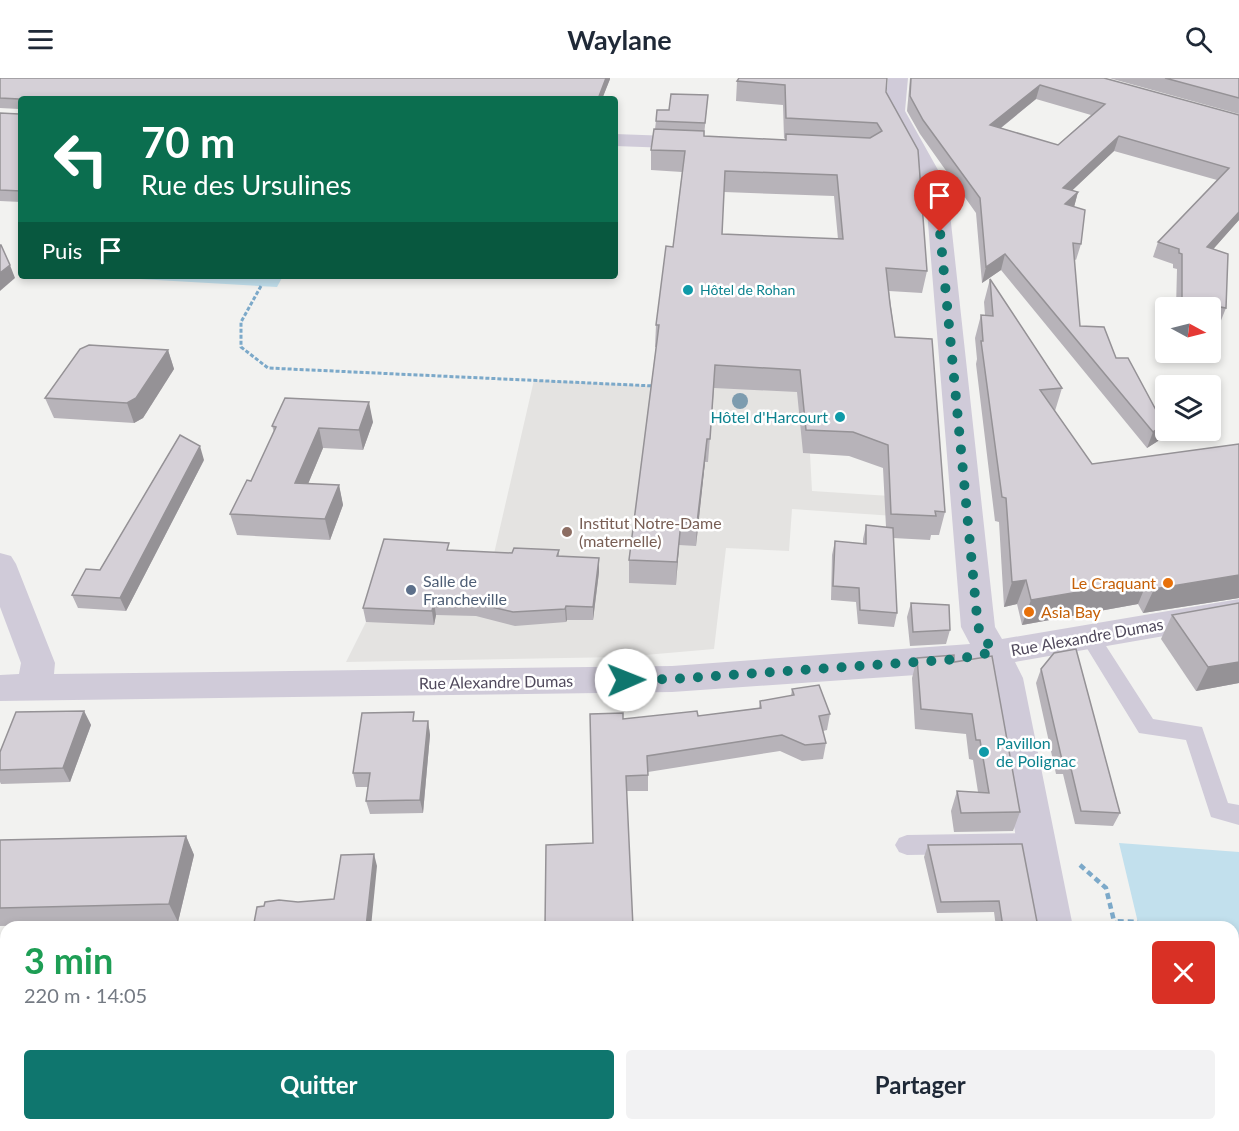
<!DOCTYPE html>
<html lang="fr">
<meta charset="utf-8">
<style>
body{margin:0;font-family:Lato,sans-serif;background:#f2f2f3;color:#1f2937;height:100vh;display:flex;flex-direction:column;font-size:22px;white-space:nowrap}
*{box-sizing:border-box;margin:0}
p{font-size:20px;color:#747a83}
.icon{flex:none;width:33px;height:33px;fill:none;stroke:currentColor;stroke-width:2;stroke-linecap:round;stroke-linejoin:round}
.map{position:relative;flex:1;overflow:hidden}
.side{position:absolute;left:0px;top:843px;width:1239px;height:210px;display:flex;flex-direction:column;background:#fff;border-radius:18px 18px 0 0;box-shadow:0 3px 9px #0003}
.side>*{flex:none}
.banner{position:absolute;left:18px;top:18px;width:600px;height:183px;border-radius:6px;box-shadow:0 3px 9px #0003;background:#0b6e4f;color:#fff;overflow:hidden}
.needle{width:39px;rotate:97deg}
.buttons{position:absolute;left:1155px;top:219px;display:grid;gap:12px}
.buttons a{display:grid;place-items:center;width:66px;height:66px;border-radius:6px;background:#fff;box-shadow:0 3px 9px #0003;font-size:30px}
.pin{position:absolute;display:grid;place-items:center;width:51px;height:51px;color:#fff;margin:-62px -26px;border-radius:50% 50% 50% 0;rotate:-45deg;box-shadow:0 0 6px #0007}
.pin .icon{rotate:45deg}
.me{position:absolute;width:66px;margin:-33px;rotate:89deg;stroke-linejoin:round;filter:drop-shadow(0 0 4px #0008)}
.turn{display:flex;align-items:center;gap:21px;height:126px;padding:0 24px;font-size:27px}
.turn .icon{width:78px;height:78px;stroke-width:2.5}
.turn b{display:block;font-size:42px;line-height:51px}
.then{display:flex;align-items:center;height:57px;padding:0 24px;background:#0003;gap:12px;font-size:22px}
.round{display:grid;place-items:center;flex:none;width:63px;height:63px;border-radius:6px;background:#f2f2f3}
.overview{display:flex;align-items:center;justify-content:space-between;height:102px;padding:0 24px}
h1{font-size:36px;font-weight:700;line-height:45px;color:#1e9e55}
.action{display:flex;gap:12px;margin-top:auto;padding:12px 24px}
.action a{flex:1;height:69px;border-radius:6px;background:#0f766e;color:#fff;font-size:24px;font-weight:700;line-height:69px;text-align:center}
.action a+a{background:#f2f2f3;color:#1f2937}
header{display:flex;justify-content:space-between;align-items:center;height:78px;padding:0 24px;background:#fff;font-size:27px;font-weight:700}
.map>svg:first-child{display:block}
.education{fill:#e4e3e1}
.green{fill:#c2e0ed}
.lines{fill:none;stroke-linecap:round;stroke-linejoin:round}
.path-far1{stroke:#7ca9c9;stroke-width:3;stroke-dasharray:4 2;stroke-linecap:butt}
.path{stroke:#7ca9c9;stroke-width:4.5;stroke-dasharray:6 4;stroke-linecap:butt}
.lane{fill:#d0cbd9;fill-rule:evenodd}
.street{fill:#d0cbd9;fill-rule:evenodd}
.tree{fill:#7d9caf}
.wall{fill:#b7b3b9;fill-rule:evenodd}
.shaded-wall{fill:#959296}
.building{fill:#d5d0d7;stroke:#959296;stroke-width:1.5;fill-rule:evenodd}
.route{stroke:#0f766e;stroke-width:10;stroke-dasharray:0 18}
.culture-dot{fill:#0f9aa8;stroke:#fff;stroke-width:2}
.education-dot{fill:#8d6e63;stroke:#fff;stroke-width:2}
.food-dot{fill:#e8710a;stroke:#fff;stroke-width:2}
.service-dot{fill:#5c6f8a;stroke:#fff;stroke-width:2}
.labels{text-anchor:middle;stroke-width:5;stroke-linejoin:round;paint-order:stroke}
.far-culture-label{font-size:14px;fill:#0d838f;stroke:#fff;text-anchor:start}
.culture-label{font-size:16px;fill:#0d838f;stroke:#fff;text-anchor:end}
.education-label{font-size:16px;fill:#785e54;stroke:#fff;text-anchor:start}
.service-label{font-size:16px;fill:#4e5e75;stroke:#fff;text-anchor:start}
.food-label{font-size:16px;fill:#c56008;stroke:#fff;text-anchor:end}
.street-label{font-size:16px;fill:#50495c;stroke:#fff}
</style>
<header><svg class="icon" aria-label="menu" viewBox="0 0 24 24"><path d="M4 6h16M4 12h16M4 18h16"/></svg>Waylane<svg class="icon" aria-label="search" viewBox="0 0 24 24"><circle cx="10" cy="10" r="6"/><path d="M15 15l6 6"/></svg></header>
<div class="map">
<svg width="1239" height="1053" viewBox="0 0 1239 1053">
<rect width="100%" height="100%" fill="#f2f2f0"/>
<g class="education">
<polygon points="829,296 830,376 810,376 812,413 937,421 938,441 792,431 789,473 726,470 714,571 622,579 346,584 366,544 493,480 534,302 653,308"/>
<polygon points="0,980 6,980 6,1047 1038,1047 1039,1053 0,1053"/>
<polygon points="1233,996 1239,997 1239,1053 1121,1053 1120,1047 1233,1047"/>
</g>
<g class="green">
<polygon points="141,198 283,198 277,209 139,201"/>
<polygon points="1119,765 1239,774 1239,922 1233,922 1233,849 1139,849"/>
</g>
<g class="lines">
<polyline class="path-far1" points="261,208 241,244 241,269 268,290 654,308"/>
<g class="path">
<polyline points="1080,787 1106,810 1114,843"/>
<polyline points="1116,849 1114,843 1138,844"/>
<polyline points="1155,1053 1157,1047"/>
</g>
<g class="lane">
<polygon points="1090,552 1097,554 1153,641 1202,649 1228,725 1239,727 1239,747 1211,739 1186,662 1139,655 1080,559 1083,554"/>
<polygon points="1036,755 1044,758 1048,765 1044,772 1036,775 907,777 899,774 895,767 899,760 907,757"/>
</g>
<g class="street">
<polygon points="888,0 908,0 905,33 947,108 995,549 1002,561 1239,521 1239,545 1015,584 1023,600 1073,849 1031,849 989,600 983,590 959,594 672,614 0,623 0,597 19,596 21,585 0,529 0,475 11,478 16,486 55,585 54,596 672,588 970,566 961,549 925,108 885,33"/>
<polygon points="615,56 697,59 704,61 707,65 704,69 697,71 615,68"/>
<polygon points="1066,1047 1112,1047 1113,1053 1067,1053"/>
</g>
</g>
<circle class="tree" cx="740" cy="323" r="8"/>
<g class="wall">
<polygon points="0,0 610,0 610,1 602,21 21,21 21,124 0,123 0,35 19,36 19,31 0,30"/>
<path d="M910 0H1104L1239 37V142L1213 171 1226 230 1220 245 1210 244V230H1176L1177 191 1173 190V186L1153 179 1158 164 1217 102 1114 73 1072 112 1078 114 1074 129 1081 166 1076 182 1074 181 1080 248 1116 280 1164 347 1158 363 1147 370 1001 192 982 205 976 135 920 56 907 33ZM1036 21 1091 37 1058 67 1001 50Z"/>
<polygon points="1109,0 1239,0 1239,36"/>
<path d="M737 3 886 14 927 193 922 215 889 213 895 259 945 434 939 457H931L930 462 893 460 897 535 894 549 858 546 856 524 831 522 832 477 835 463 863 466V461L866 447 886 449 883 390 849 378 803 375 797 314 714 310 708 384H705L696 468 679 467 676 507 629 505V482L656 269H655L656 247 673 169 682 94 651 92V72L655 51 656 43 669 32 708 17 704 58 785 62V61L784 60 783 27 736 23ZM724 114 834 118 838 161 722 156Z"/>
<polygon points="990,201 1062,310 1055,333 1092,386 1239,366 1239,520 1143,535 1138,526 1022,547 1017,526 1004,529 999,444 995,443 976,286 977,281 975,260 981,237 985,237 984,224"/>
<polygon points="168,272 174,291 143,340 134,345 54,340 45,320"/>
<polygon points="373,344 363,372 323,370 308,406 339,407 343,427 330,462 237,457 230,436 251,403 274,354 272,348"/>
<polygon points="204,382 126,533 78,530 72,517 100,492"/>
<polygon points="559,472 559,478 599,494 593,542 567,542 566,544 515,548 476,538 436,537 434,547 366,544 363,530 450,473 512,475"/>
<polygon points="911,525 950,552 946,566 910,568 907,539"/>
<polygon points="1239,525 1239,605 1196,613 1161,561 1172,537"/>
<polygon points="917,580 954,584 1020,734 1013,753 954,754 951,733 957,713 978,714 973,682 969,681 966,656 915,651 912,600"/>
<polygon points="1041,591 1120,735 1113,748 1075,746 1063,696 1056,696 1036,605"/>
<polygon points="792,611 830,636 827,652 823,653 826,665 823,681 802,683 780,673 648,694 648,713 627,713 593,765 623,641 698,638 759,630 760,623 791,618"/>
<polygon points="84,633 91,647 70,704 1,706 0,704 0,674"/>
<polygon points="416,643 428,643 430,657 423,735 370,736 366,723 368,709 356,709 353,695"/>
<polygon points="186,758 194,777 178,844 0,848 0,762"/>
<polygon points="928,767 1038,849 996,849 994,834 937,835 924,779"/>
<polygon points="1239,1006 1239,1049 1233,1027 1233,1012"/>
</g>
<g class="shaded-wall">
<polygon points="606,0 610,0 610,1 602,21 598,21"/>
<polygon points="1040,7 1036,21 987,61 990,47"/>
<polygon points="1119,58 1114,73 1059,125 1063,110"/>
<polygon points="1078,114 1074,129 1065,126"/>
<polygon points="1239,134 1239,142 1201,185 1207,169"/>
<polygon points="1005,176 1001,192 982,205 986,189"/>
<polygon points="10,187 15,200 0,213 0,195"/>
<polygon points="168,272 174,291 143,340 134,345 127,325"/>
<polygon points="369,324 373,344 363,372 359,352"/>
<polygon points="1164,347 1158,363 1147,370 1153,354"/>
<polygon points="319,350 323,370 300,425 295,405"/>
<polygon points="707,361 705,384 696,468 697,445"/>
<polygon points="200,368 204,382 126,533 120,520"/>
<polygon points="339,407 343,427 330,462 325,441"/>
<polygon points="681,444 679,467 676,507 677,484"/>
<polygon points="599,480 599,494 593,542 593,529"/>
<polygon points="1239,497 1239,520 1143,535 1154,511"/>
<polygon points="1026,502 1017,526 1004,529 1012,504"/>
<polygon points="1148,502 1138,526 1022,547 1031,522"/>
<polygon points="434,524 436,537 434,547 432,533"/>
<polygon points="566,528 567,542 566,544 565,531"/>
<polygon points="1239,584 1239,605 1196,613 1208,589"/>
<polygon points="84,633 91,647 70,704 63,690"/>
<polygon points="428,643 430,657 423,735 420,722"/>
<polygon points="186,758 194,777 178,844 169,826"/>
<polygon points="374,776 377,788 371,849 366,849"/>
</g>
<g class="building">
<polygon points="0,0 606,0 598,21 21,21 21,113 0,112 0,35 19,36 19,21 0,20"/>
<path d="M739 0H887L886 14 918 72 927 193 886 190 890 226 895 259 932 261 945 434 935 433 936 438 891 436 888 367 853 354 806 352 800 292 715 287 710 361H707L697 445 681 444 677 484 629 482 659 247H656L666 168 673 169 685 73 651 72 654 51 704 53V58L786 62V56L870 60 882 53 877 45 786 40 785 7 737 3ZM725 93 837 97 843 161 722 156Z"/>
<path d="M911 0H1104L1239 37V134L1207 169 1228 176 1226 230 1182 222V176L1179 175V171L1158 164 1229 90 1119 58 1063 110 1078 114 1065 126 1085 132 1081 166 1073 165 1080 248 1104 249 1116 280H1128L1164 347 1153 354 1005 176 986 189 980 120 923 42 910 18ZM1040 7 1105 26 1058 67 990 47Z"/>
<polygon points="1165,0 1239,0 1239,20"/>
<polygon points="671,16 708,17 705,45 656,43 657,32 669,32"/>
<polygon points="0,167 1,167 10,187 0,195"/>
<polygon points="990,201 1062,310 1040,312 1092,386 1239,366 1239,497 1154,511 1148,502 1031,522 1026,502 1012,504 1006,420 1002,419 981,263 983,263 981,237 993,238"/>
<polygon points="89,267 168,272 136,320 127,325 45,320 80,271"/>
<polygon points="285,320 369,324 359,352 319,350 295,405 339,407 325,441 230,436 247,402 251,403 276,349 272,348"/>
<polygon points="180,357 200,368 120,520 72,517 86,491 100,492"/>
<polygon points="866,447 893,450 897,535 860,532 859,510 833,508 835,463 866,466"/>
<polygon points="384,461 449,465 447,472 512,475 514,470 559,472 557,478 599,480 593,529 566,528 565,531 513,534 474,525 434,524 432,533 363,530"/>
<polygon points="911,525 949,527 950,552 913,554"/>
<polygon points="1239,525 1239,584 1208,589 1172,537"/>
<polygon points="1076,571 1120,735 1081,733 1069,682 1062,682 1041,591 1054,575"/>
<polygon points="954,577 954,584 992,578 1020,734 961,735 957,713 989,715 980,662 976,662 972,636 921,631 917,580"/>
<polygon points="819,607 830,636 819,638 826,665 805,667 782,657 647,678 648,697 626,698 633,849 545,849 546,767 593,765 590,636 623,635 623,641 697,633 698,638 761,630 760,623 794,617 792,611"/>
<polygon points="84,633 63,690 0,692 0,674 16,634"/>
<polygon points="414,634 413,643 428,643 420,722 366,723 370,695 353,695 362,635"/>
<polygon points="186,758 169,826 0,830 0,762"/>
<polygon points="1022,766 1038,849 1003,849 999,823 941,824 928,767"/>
<polygon points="374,776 366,849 212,849 212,848 254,845 257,829 264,828 265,824 279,822 298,824 334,821 341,777"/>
<polygon points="248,1049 247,1053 194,1053"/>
</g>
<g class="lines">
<polyline class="route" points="626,602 672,601 959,581 993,574 978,549 940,154"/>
</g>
<g class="culture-dot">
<circle cx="688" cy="212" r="6"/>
<circle cx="840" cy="339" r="6"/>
<circle cx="984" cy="674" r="6"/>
</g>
<circle class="education-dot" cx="567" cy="454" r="6"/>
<g class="food-dot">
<circle cx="1168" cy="505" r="6"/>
<circle cx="1029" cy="534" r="6"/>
</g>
<circle class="service-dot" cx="411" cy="512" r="6"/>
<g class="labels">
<g class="far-culture-label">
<text x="700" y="217">Hôtel de Rohan</text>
</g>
<g class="culture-label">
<text x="828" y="345">Hôtel d'Harcourt</text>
<text x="996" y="671" text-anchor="start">Pavillon<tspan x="996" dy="18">de Polignac</tspan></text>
</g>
<g class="education-label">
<text x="579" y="451">Institut Notre-Dame<tspan x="579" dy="18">(maternelle)</tspan></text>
</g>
<g class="service-label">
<text x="423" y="509">Salle de<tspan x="423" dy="18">Francheville</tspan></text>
</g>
<g class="food-label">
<text x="1156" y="511">Le Craquant</text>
<text x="1041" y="540" text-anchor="start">Asia Bay</text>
</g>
<g class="street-label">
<text transform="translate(1087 559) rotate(-10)" y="6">Rue Alexandre Dumas</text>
<text transform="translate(496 604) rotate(-1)" y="6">Rue Alexandre Dumas</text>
</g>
</g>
</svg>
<div class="buttons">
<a><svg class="needle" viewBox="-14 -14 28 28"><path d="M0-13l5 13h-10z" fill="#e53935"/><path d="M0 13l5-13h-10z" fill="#747a83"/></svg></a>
<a><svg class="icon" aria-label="layers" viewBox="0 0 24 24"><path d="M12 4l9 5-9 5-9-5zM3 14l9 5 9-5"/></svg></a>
</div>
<div class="pin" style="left:940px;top:154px;background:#d93025"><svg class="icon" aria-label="arrive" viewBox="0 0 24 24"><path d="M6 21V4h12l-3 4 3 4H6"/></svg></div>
<svg class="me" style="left:626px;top:602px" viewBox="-20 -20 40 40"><circle r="19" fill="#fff"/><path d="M0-13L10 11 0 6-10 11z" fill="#0f766e"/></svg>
<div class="banner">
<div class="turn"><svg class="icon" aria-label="left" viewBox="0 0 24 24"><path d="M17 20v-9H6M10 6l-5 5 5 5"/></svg><div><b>70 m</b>Rue des Ursulines</div></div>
<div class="then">Puis<svg class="icon" aria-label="arrive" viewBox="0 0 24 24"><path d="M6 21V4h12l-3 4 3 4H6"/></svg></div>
</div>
<section class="side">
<div class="overview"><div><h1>3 min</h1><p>220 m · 14:05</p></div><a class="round" style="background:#d93025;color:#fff"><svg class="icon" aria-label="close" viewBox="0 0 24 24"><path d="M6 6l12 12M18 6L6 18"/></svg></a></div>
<div class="action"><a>Quitter</a><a>Partager</a></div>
</section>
</div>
